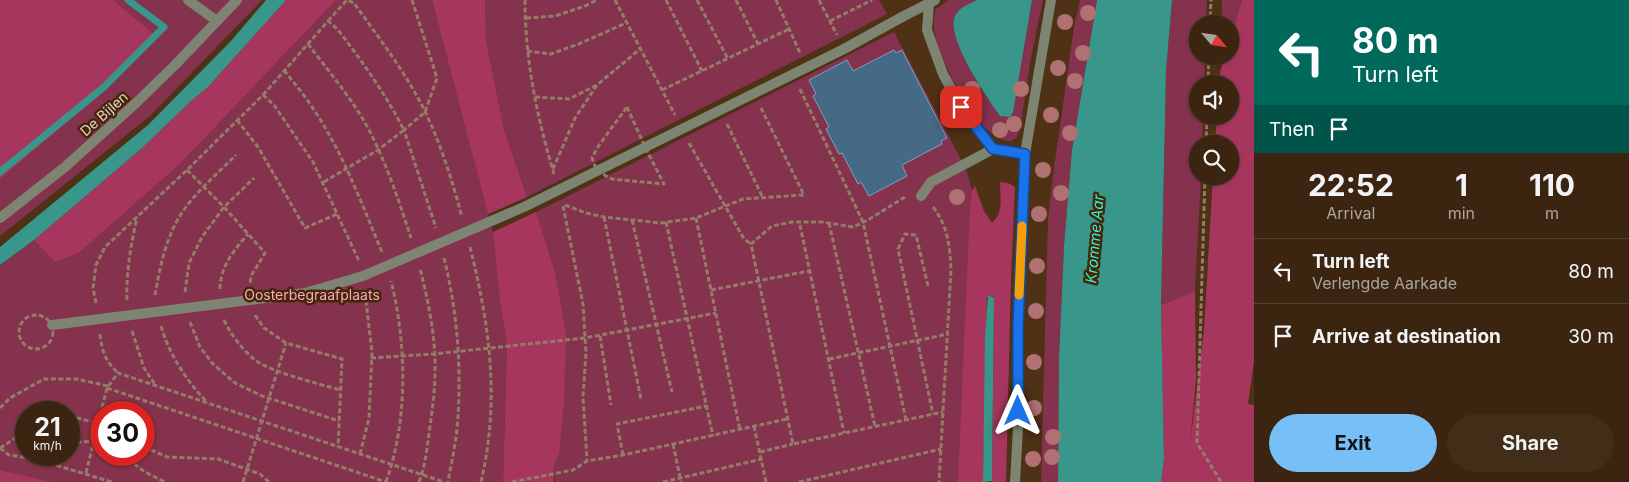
<!DOCTYPE html>
<style>
body{margin:0;font-family:Inter,sans-serif;background:#422d19;color:#f1f3f6;height:100vh;display:flex;flex-direction:column;font-size:19px;white-space:nowrap}
*{box-sizing:border-box;margin:0}
p{font-size:16px;color:#aca59f}
.icon{flex:none;width:28px;height:28px;fill:none;stroke:currentColor;stroke-width:2;stroke-linecap:round;stroke-linejoin:round}
.map{position:relative;flex:1;overflow:hidden}
.sheet{display:flex;flex-direction:column;background:#3b2510;width:375px}
.sheet>*{flex:none}
.top-card{background:#00695c;color:#fff;overflow:hidden}
.needle{width:32px;rotate:119deg}
.buttons{position:absolute;left:1189px;top:15px;display:grid;gap:10px}
.buttons a{display:grid;place-items:center;width:50px;height:50px;border-radius:50%;background:#3b2510;box-shadow:0 1px 4px #0004,0 0 0 1px #544230;font-size:25px}
.speed{position:absolute;left:15px;top:401px;display:flex;gap:10px;font-size:25px;font-weight:700;text-align:center}
.speed>*{display:grid;place-content:center;width:65px;height:65px;border-radius:50%;background:#3b2510;box-shadow:0 1px 4px #0004,0 0 0 1px #544230;line-height:1}
.speed small{font-size:12px;font-weight:400}
.speed .limit{border:8px solid #d22;background:#fff;color:#111}
.pin{position:absolute;display:grid;place-items:center;width:42px;height:42px;color:#fff;margin:-21px;border-radius:10px;box-shadow:0 2px 8px #0006}
.me{position:absolute;width:55px;margin:-28px;rotate:0deg;stroke-linejoin:round;filter:drop-shadow(0 0 4px #0008)}
.turn{display:flex;align-items:center;gap:18px;height:105px;padding:0 15px;font-size:22px}
.turn .icon{width:65px;height:65px;stroke-width:2.5}
.turn b{display:block;font-size:35px;line-height:42px}
.then{display:flex;align-items:center;height:48px;padding:0 15px;background:#0003;gap:10px;font-size:19px}
.eta{display:flex;justify-content:space-evenly;align-items:center;height:85px;text-align:center}
.eta b{font-size:30px;font-weight:700;line-height:35px}
.button{display:flex;gap:10px;margin-top:auto;padding:10px 15px}
.button a{flex:1;height:58px;border-radius:30px;background:#76c0f7;color:#111;font-size:20px;font-weight:700;line-height:58px;text-align:center}
.button a+a{background:#422d19;color:#f1f3f6}
ul{padding:0;list-style:none}
li{display:flex;align-items:center;gap:15px;height:65px;padding:0 15px;border-top:1px solid #544230}
li div{flex:1}
li b{display:block;font-size:19px}
li em{font-style:normal}
main{display:flex;flex:1;min-height:0}
.map>svg:first-child{display:block}
.green{fill:#85324e;fill-rule:evenodd}
.forest{fill:#a7365f}
.water{fill:#38978a}
.lines{fill:none;stroke-linecap:round;stroke-linejoin:round}
.stream{stroke:#38978a;stroke-width:7}
.building{fill:#456a85;stroke:#7ba1bf}
.path{stroke:#957c66;stroke-width:3;stroke-dasharray:5 2.5;stroke-linecap:butt}
.service{stroke:#7e8472;stroke-width:10}
.pedestrian{stroke:#7e8472;stroke-width:10}
.minor{stroke:#7e8472;stroke-width:10}
.tree{fill:#b07172}
.route-casing{stroke:#114b97;stroke-width:12}
.route{stroke:#1a73e8;stroke-width:9}
.slow{stroke:#f59e0b;stroke-width:9}
.labels{text-anchor:middle;stroke-width:5;stroke-linejoin:round;paint-order:stroke}
.street-label{font-size:14px;fill:#e5d2c2;stroke:#442709}
.park-label{font-size:14px;fill:#ffa6be;stroke:#442709}
.water-label{font-size:15px;font-style:italic;fill:#35f0d9;stroke:#442709}
</style>
<main>
<div class="map">
<svg width="1254" height="482" viewBox="0 0 1254 482">
<rect width="100%" height="100%" fill="#4f3115"/>
<g class="green">
<polygon points="0,0 262,0 150,116 0,236"/>
<path d="M336 0H432L493 232 499 294 507 344 503 482H53L0 470V265L34 240 55 262 79 253 181 163ZM26 412H69V455H26ZM101 412H144V455H101Z"/>
<polygon points="485,0 879,0 887,14 527,197 504,129 486,40"/>
<path d="M949 0H977C969 4 959 7 955 16 945 37 987 98 1000 116L1023 48 1032 0H1043L1031 57 1020 129 1017 137 1011 141C979 143 938 57 934 29 933 22 934 16 935 10Z"/>
<polygon points="1080,0 1097,0 1072,150 1064,245 1059,358 1058,482 1041,482 1048,220 1053,175 1074,27"/>
<polygon points="1172,0 1207,0 1206,24 1198,24 1198,56 1205,56 1204,84 1198,84 1198,116 1203,116 1202,144 1198,144 1198,176 1201,176 1195,291 1161,305 1166,71"/>
<polygon points="1222,0 1242,0 1230,40 1230,24 1222,24"/>
<polygon points="894,32 966,169 976,204 962,482 555,482 553,469 559,454 536,212"/>
</g>
<g class="forest">
<polygon points="0,0 113,0 157,37 98,96 0,179"/>
<polygon points="286,0 336,0 181,163 79,253 55,262 34,240 141,149 191,101 208,87"/>
<polygon points="432,0 485,0 486,40 504,129 527,197 488,214"/>
<polygon points="1242,0 1254,0 1254,361 1248,404 1254,405 1254,482 1161,482 1164,459 1161,305 1195,291 1196,380 1190,444 1204,330 1213,176 1230,176 1230,144 1215,144 1217,116 1230,116 1230,84 1220,84 1220,72 1225,56 1230,56 1230,40"/>
<path d="M1000 182 1008 183 1015 187 1011 278 1006 482H992L994 298 992 296 987 297 983 482H958L970 207 972 191 975 186 984 211 992 223C1004 213 1000 197 1000 182Z"/>
<polygon points="536,212 555,273 566,333 564,401 559,454 553,469 554,482 503,482 507,344 499,294 493,232"/>
<polygon points="0,470 53,482 0,482"/>
</g>
<g class="water">
<polygon points="266,0 286,0 208,87 191,101 141,149 34,240 0,265 0,247 148,125 230,42"/>
<path d="M977 0H1032L1013 112 1010 117 1000 116C987 98 945 37 955 16 959 7 969 4 977 0Z"/>
<polygon points="1097,0 1172,0 1166,71 1161,305 1164,459 1161,482 1058,482 1059,358 1064,245 1072,150"/>
<polygon points="988,295 994,298 992,481 983,482 985,337"/>
</g>
<g class="lines">
<polyline class="stream" points="0,172 104,87 164,27 128,0"/>
</g>
<polygon class="building" points="894,50 896,53 902,50 947,138 941,141 942,144 902,165 907,176 869,196 861,182 858,184 842,153 839,154 826,129 829,127 813,96 816,94 809,80 847,60 853,71"/>
<g class="lines">
<g class="path">
<polyline points="412,0 437,78 425,112 404,130 436,228"/>
<path d="M525 0C525 60 537 117 554 174"/>
<polyline points="615,0 675,115"/>
<polyline points="666,0 702,71"/>
<polyline points="697,0 728,59"/>
<polyline points="736,0 758,44"/>
<polyline points="776,0 800,53"/>
<polyline points="819,0 837,35"/>
<polyline points="526,18 555,16 585,6 597,0"/>
<path d="M328 21 347 0 354 3C376 34 400 65 418 98 437 132 452 179 462 217"/>
<polyline points="830,21 872,0"/>
<polyline points="1210,24 1211,0"/>
<path d="M308 44C327 69 353 100 368 128 386 162 399 201 411 238"/>
<polyline points="527,51 551,54 581,43 626,23"/>
<path d="M284 70C293 82 302 92 310 104 341 148 361 202 382 252"/>
<polyline points="1208,84 1209,56"/>
<polyline points="800,89 863,222 906,420"/>
<polyline points="662,90 789,29"/>
<path d="M263 95 328 21C338 28 344 38 351 47 371 74 389 101 404 130L378 150 322 183"/>
<polyline points="535,97 569,99 597,85"/>
<polygon points="627,107 645,147 664,184 612,179 597,171 592,158 597,148"/>
<polyline points="237,120 258,147 305,228 337,214"/>
<polyline points="727,124 763,198"/>
<polyline points="689,143 744,239 751,244"/>
<polyline points="1206,144 1207,116"/>
<polyline points="553,169 575,118 597,85 640,49"/>
<polyline points="187,170 224,207 265,253 251,276 250,284"/>
<polyline points="1205,176 1197,443 1221,482"/>
<polyline points="905,197 868,220 853,227 822,222 792,222 772,226 751,244 793,444 943,412"/>
<polyline points="565,205 586,213 604,217 661,223 696,218 743,199 804,195 761,108"/>
<polyline points="563,206 583,304 586,353 583,396 587,461"/>
<path d="M933 207C948 226 950 247 951 270L939 482"/>
<polyline points="604,217 641,399"/>
<polyline points="696,218 740,430"/>
<polyline points="632,220 672,392"/>
<polyline points="666,222 713,436"/>
<polyline points="829,223 875,426"/>
<polyline points="800,225 844,433"/>
<path d="M470 247C490 326 500 401 481 482"/>
<path d="M444 258C458 314 462 372 457 429 455 447 451 465 448 482"/>
<polyline points="928,286 916,235 905,234 898,249 933,414"/>
<path d="M220 289C220 267 234 250 248 234"/>
<polyline points="711,290 809,271"/>
<polyline points="185,292 189,263 202,237 224,207 254,178"/>
<path d="M155 295C160 267 166 236 183 211 197 191 218 173 236 155"/>
<path d="M127 300C126 271 131 245 137 217"/>
<polyline points="96,303 93,288 96,265 105,247 187,170 263,95 274,105 313,162 359,261"/>
<circle cx="36" cy="332" r="17"/>
<polyline points="255,315 264,328 286,343 342,359 338,447"/>
<path d="M224 320C231 335 242 349 255 360 270 372 320 384 340 390"/>
<polyline points="190,322 200,347 213,364 235,383 262,396 339,421"/>
<path d="M161 326C169 354 186 380 206 401"/>
<polyline points="132,331 144,368 156,386"/>
<path d="M100 334C102 351 105 361 118 373"/>
<polyline points="600,336 611,405"/>
<polyline points="371,358 434,354 585,338 716,313"/>
<polyline points="829,359 948,334"/>
<polyline points="107,388 386,482"/>
<polyline points="0,408 10,398 44,379 76,379 108,386"/>
<polyline points="69,417 73,417 101,424"/>
<polyline points="754,426 766,482"/>
<polyline points="69,443 94,441 101,444"/>
<polyline points="673,444 681,482"/>
<polyline points="144,447 167,457 218,459 260,474 269,482"/>
<polyline points="0,448 9,455 35,459 112,482"/>
<polyline points="0,448 26,431"/>
<polyline points="760,452 793,444"/>
<polyline points="360,454 369,418 372,353 365,292"/>
<polyline points="122,455 145,472 165,482"/>
<polyline points="623,455 617,424 706,406"/>
<polyline points="42,460 50,455"/>
<polyline points="86,473 107,388 118,373 444,482"/>
<polyline points="243,482 286,343"/>
<path d="M386 482C408 421 407 344 391 281"/>
<path d="M419 482C425 467 427 449 429 433 432 412 435 392 435 371 436 337 428 301 420 268"/>
<polyline points="512,482 573,470 587,461 623,455 787,419"/>
<polyline points="663,482 762,459"/>
<polyline points="799,482 941,449"/>
</g>
<g class="service">
<polyline points="929,3 927,30 943,74 961,107 993,149 1025,154"/>
<polyline points="902,17 935,0"/>
<polyline points="921,196 931,182 993,149"/>
</g>
<g class="pedestrian">
<polyline points="0,218 65,167 136,103 176,64"/>
<polyline points="52,325 305,293 363,276 524,207 844,49 902,17"/>
</g>
<g class="minor">
<polyline points="188,0 217,21"/>
<polyline points="176,64 237,0"/>
<polyline points="1015,482 1018,428 1018,326 1025,154 1051,0"/>
</g>
</g>
<g class="tree">
<circle cx="1088" cy="13" r="8"/>
<circle cx="1065" cy="22" r="8"/>
<circle cx="1083" cy="53" r="8"/>
<circle cx="1058" cy="68" r="8"/>
<circle cx="1075" cy="81" r="8"/>
<circle cx="972" cy="89" r="8"/>
<circle cx="1021" cy="89" r="8"/>
<circle cx="1051" cy="115" r="8"/>
<circle cx="1014" cy="124" r="8"/>
<circle cx="1000" cy="130" r="8"/>
<circle cx="1070" cy="133" r="8"/>
<circle cx="1043" cy="170" r="8"/>
<circle cx="1061" cy="193" r="8"/>
<circle cx="957" cy="197" r="8"/>
<circle cx="1039" cy="214" r="8"/>
<circle cx="1037" cy="266" r="8"/>
<circle cx="1036" cy="311" r="8"/>
<circle cx="1034" cy="362" r="8"/>
<circle cx="1034" cy="408" r="8"/>
<circle cx="1053" cy="437" r="8"/>
<circle cx="1052" cy="457" r="8"/>
<circle cx="1033" cy="459" r="8"/>
</g>
<g class="lines">
<g class="route-casing">
<polyline id="route" points="961,107 993,149 1025,154 1018,326 1018,411"/>
</g>
<use href="#route" class="route"/>
<polyline class="slow" points="1019,295 1022,226"/>
</g>
<g class="labels">
<g class="street-label">
<text transform="translate(104 114) rotate(-42)" y="5">De Bijlen</text>
</g>
<g class="park-label">
<text x="312" y="300">Oosterbegraafplaats</text>
</g>
<g class="water-label">
<text transform="translate(1095 239) rotate(-85)" y="5">Kromme Aar</text>
</g>
</g>
</svg>
<div class="buttons">
<a><svg class="needle" viewBox="-14 -14 28 28"><path d="M0-13l5 13h-10z" fill="#e53935"/><path d="M0 13l5-13h-10z" fill="#aca59f"/></svg></a>
<a><svg class="icon" aria-label="sound" viewBox="0 0 24 24"><path d="M4 9h4l5-4v14l-5-4H4zM17 9q2 3 0 6"/></svg></a>
<a><svg class="icon" aria-label="search" viewBox="0 0 24 24"><circle cx="10" cy="10" r="6"/><path d="M15 15l6 6"/></svg></a>
</div>
<div class="speed"><div>21<small>km/h</small></div><div class="limit">30</div></div>
<div class="pin" style="left:961px;top:107px;background:#d93025"><svg class="icon" aria-label="arrive" viewBox="0 0 24 24"><path d="M6 21V4h12l-3 4 3 4H6"/></svg></div>
<svg class="me" style="left:1018px;top:411px" viewBox="-20 -20 40 40"><path d="M0-17L14 15 0 8-14 15z" fill="#1a73e8" stroke="#fff" stroke-width="4"/></svg>
</div>
<section class="sheet">
<div class="top-card">
<div class="turn"><svg class="icon" aria-label="left" viewBox="0 0 24 24"><path d="M17 20v-9H6M10 6l-5 5 5 5"/></svg><div><b>80 m</b>Turn left</div></div>
<div class="then">Then<svg class="icon" aria-label="arrive" viewBox="0 0 24 24"><path d="M6 21V4h12l-3 4 3 4H6"/></svg></div>
</div>
<div class="eta">
<div><b>22:52</b><p>Arrival</p></div>
<div><b>1</b><p>min</p></div>
<div><b>110</b><p>m</p></div>
</div>
<ul>
<li><svg class="icon" aria-label="left" viewBox="0 0 24 24"><path d="M17 20v-9H6M10 6l-5 5 5 5"/></svg><div><b>Turn left</b><p>Verlengde Aarkade</p></div><em>80 m</em></li>
<li><svg class="icon" aria-label="arrive" viewBox="0 0 24 24"><path d="M6 21V4h12l-3 4 3 4H6"/></svg><div><b>Arrive at destination</b></div><em>30 m</em></li>
</ul>
<div class="button"><a>Exit</a><a>Share</a></div>
</section>
</main>
